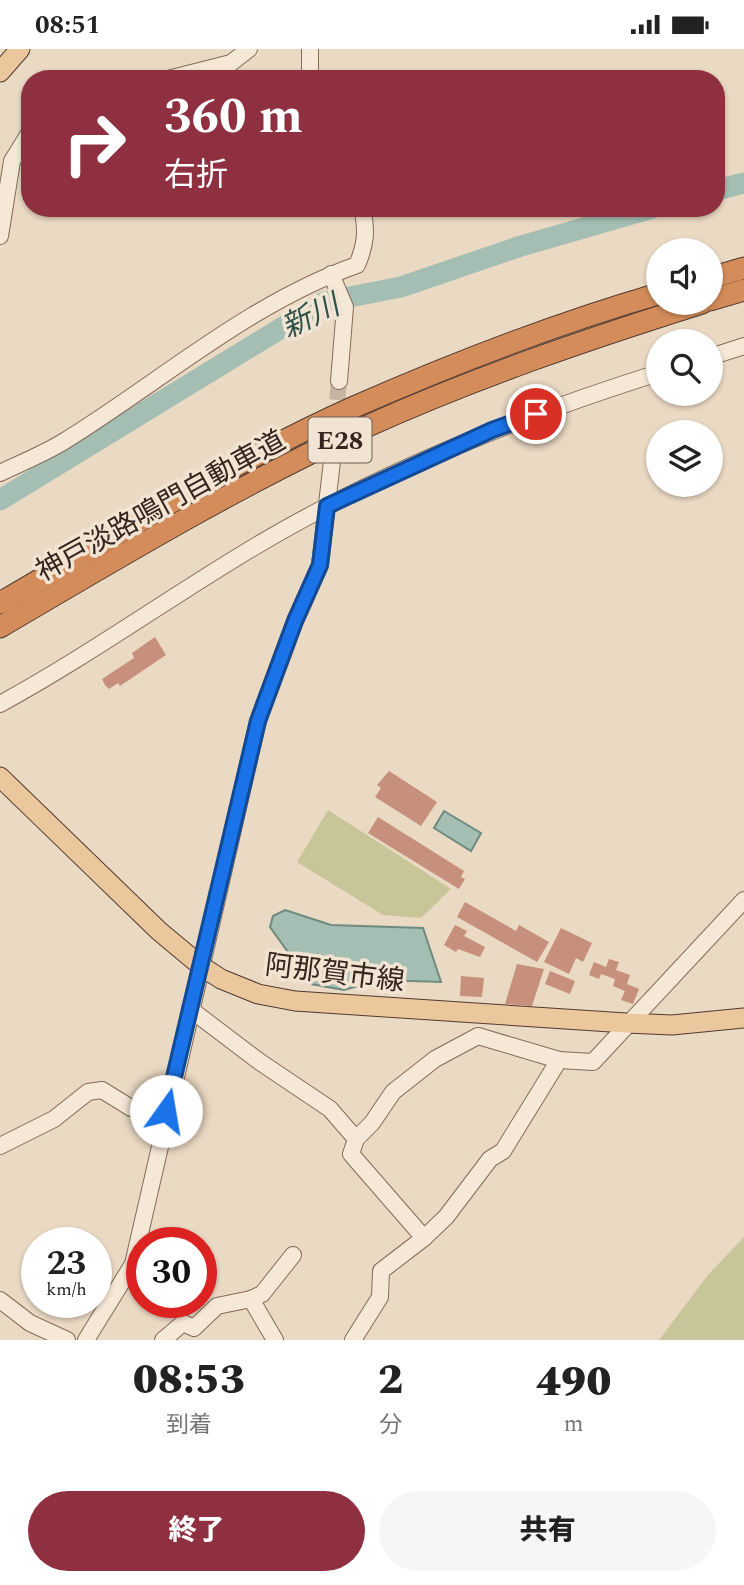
<!DOCTYPE html>
<html lang="ja">
<meta charset="utf-8">
<style>
body{margin:0;font-family:Spectral,"Noto Sans JP",serif;background:#f6f6f6;color:#222;height:100vh;display:flex;flex-direction:column;font-size:26px;white-space:nowrap}
*{box-sizing:border-box;margin:0}
p{font-size:23px;color:#767676}
.icon{flex:none;width:38px;height:38px;fill:none;stroke:currentColor;stroke-width:2;stroke-linecap:round;stroke-linejoin:round}
.map{position:relative;height:1291px;overflow:hidden}
.drawer{display:flex;flex-direction:column;background:#fff;flex:1}
.drawer>*{flex:none}
.top-card{position:absolute;left:21px;top:21px;width:704px;height:147px;border-radius:28px;box-shadow:0 2px 5px #0004;background:#8e303f;color:#fff;overflow:hidden}
.tools{position:absolute;left:646px;top:189px;display:grid;gap:14px}
.tools a{display:grid;place-items:center;width:77px;height:77px;border-radius:50%;background:#fff;box-shadow:0 2px 5px #0004;font-size:35px}
.speed{position:absolute;left:21px;top:1178px;display:flex;gap:14px;font-size:35px;font-weight:700;text-align:center}
.speed>*{display:grid;place-content:center;width:91px;height:91px;border-radius:50%;background:#fff;box-shadow:0 2px 5px #0004;line-height:1}
.speed small{font-size:18px;font-weight:400}
.speed .limit{border:10px solid #d22;background:#fff;color:#111}
.pin{position:absolute;display:grid;place-items:center;width:60px;height:60px;color:#fff;margin:-30px;border:4px solid #fff;border-radius:50%;box-shadow:0 2px 7px #0007}
.me{position:absolute;width:77px;margin:-38px;rotate:13deg;stroke-linejoin:round;filter:drop-shadow(0 0 5px #0008)}
.turn{display:flex;align-items:center;gap:24px;height:147px;padding:0 28px;font-size:32px}
.turn .icon{width:91px;height:91px;stroke-width:2.5}
.turn b{display:block;font-size:49px;line-height:60px}
.eta{display:flex;justify-content:space-evenly;align-items:center;height:119px;text-align:center}
.eta b{font-size:42px;font-weight:800;line-height:49px}
.cta{display:flex;gap:14px;margin-top:auto;padding:14px 28px}
.cta a{flex:1;height:80px;border-radius:42px;background:#8e303f;color:#fff;font-size:28px;font-weight:800;line-height:80px;text-align:center}
.cta a+a{background:#f6f6f6;color:#222}
.status{display:flex;justify-content:space-between;align-items:center;height:49px;padding:0 35px;background:#fff;direction:ltr}
.status svg{height:19px;fill:currentColor}
.map>svg:first-child{display:block}
.green{fill:#c8c698}
.water{fill:#a5beb3;stroke:#6d8b7f;stroke-width:2}
.lines{fill:none;stroke-linecap:round;stroke-linejoin:round}
.river{stroke:#a5beb3;stroke-width:21}
.building{fill:#c6907c}
.minor-tunnel{stroke:#c6b5a2;stroke-width:16;stroke-dasharray:16 8;stroke-linecap:butt}
.minor-casing{stroke:#836b5b;stroke-width:18}
.major-casing{stroke:#513a2f;stroke-width:21}
.highway-casing{stroke:#513a2f;stroke-width:23}
.minor{stroke:#f6e8d6;stroke-width:16}
.major{stroke:#ebc79e;stroke-width:19}
.highway{stroke:#d48c5a;stroke-width:21}
.route-casing{stroke:#114b97;stroke-width:18}
.route{stroke:#1a73e8;stroke-width:12}
.labels{text-anchor:middle;stroke-width:7;stroke-linejoin:round;paint-order:stroke}
.shield{fill:#f2e4d2;stroke:#6d5f54;stroke-width:2}
.shield-label{font-size:26px;font-weight:bold;fill:#34261e}
.street-label{font-size:28px;fill:#34261e;stroke:#f2e4d2}
.water-label{font-size:30px;font-style:italic;fill:#2f534b;stroke:#f2e4d2}
</style>
<div class="status"><b>08:51</b><svg viewBox="0 0 49 12"><path d="M0 12V9h3v3zM5 12V6h3v6zM10 12V3h3v9zM15 12V0h3v12zM26 1h20v11H26zM47 4h2v5h-2z"/></svg></div>
<div class="map">
<svg width="744" height="1291" viewBox="0 0 744 1291">
<rect width="100%" height="100%" fill="#ead9c3"/>
<g class="green">
<polygon points="328,761 451,840 421,869 383,866 297,813"/>
<polygon points="744,1188 744,1291 659,1291 708,1226"/>
</g>
<g class="water">
<polygon points="444,762 481,784 471,802 434,779"/>
<polygon points="285,861 331,876 423,879 441,933 379,931 344,941 311,935 270,878 273,867"/>
</g>
<g class="lines">
<g class="river">
<polyline points="716,141 744,134"/>
<polyline points="0,451 324,253 401,238 521,197 653,159"/>
</g>
</g>
<g class="building">
<polygon points="155,588 166,606 120,637 118,634 109,640 105,636 102,630 134,609 132,604"/>
<polygon points="389,722 437,753 421,777 375,748 381,739 377,736"/>
<polygon points="378,768 464,822 461,828 465,830 459,840 368,784"/>
<polygon points="465,853 516,882 519,876 549,893 537,913 457,868"/>
<polygon points="455,876 467,882 464,887 485,898 480,908 458,900 456,903 444,896"/>
<polygon points="561,879 592,894 583,913 576,909 569,925 544,913"/>
<polygon points="609,910 619,913 616,921 630,926 627,935 639,940 633,955 621,951 625,942 613,937 615,930 601,925 599,930 589,926 594,913 606,918"/>
<polygon points="517,915 544,920 532,957 505,955"/>
<polygon points="550,922 575,932 570,945 545,935"/>
<polygon points="461,927 484,929 482,948 460,947"/>
</g>
<g class="lines">
<polyline class="minor-tunnel" points="335,375 339,332"/>
<g class="minor-casing">
<g id="minor">
<polyline points="310,0 310,30"/>
<polyline points="168,30 231,14 249,0"/>
<polyline points="0,187 12,112 30,83"/>
<polyline points="331,225 345,258 339,332"/>
<polyline points="710,308 744,297"/>
<path d="M0 424C21 414 43 405 63 393 159 334 249 254 357 216 366 195 367 181 362 159"/>
<path d="M0 655C112 594 214 515 328 457 434 402 544 360 658 324"/>
<polyline points="190,960 260,1013 330,1060 356,1090"/>
<polyline points="0,1097 54,1070 88,1043 102,1041 131,1059 166,1062"/>
<polyline points="424,1189 446,1168 490,1110 503,1102 559,1011"/>
<polyline points="251,1250 262,1245 293,1206"/>
<polyline points="0,1251 30,1274 67,1291"/>
<polyline points="86,1291 133,1215 258,672 295,572 320,516 332,412"/>
<polyline points="163,1291 183,1274 194,1279 217,1257 251,1250 275,1291"/>
<polyline points="353,1291 380,1248 381,1222 424,1189 351,1105 356,1090 372,1074 393,1043 435,1010 478,987 559,1011 593,1013 744,851"/>
</g>
</g>
<g class="major-casing">
<g id="major">
<polyline points="0,23 20,0"/>
<polyline points="0,728 159,882 201,917 221,930 258,945 295,952 626,974 672,976 744,969"/>
</g>
</g>
<g class="highway-casing">
<g id="highway">
<polyline points="710,229 744,219"/>
<polyline points="710,251 744,241"/>
<path d="M0 554C116 487 231 413 354 358 452 315 555 275 658 245"/>
<path d="M0 578C119 508 239 436 363 379 473 329 588 290 702 254"/>
</g>
</g>
<use href="#minor" class="minor"/>
<use href="#major" class="major"/>
<use href="#highway" class="highway"/>
</g>
<g class="lines">
<g class="route-casing">
<polyline id="route" points="166,1062 258,672 295,572 320,516 327,457 492,381 536,365"/>
</g>
<use href="#route" class="route"/>
</g>
<g class="labels">
<rect class="shield" x="308.5" y="368.5" width="63" height="45" rx="5"/>
<g class="shield-label">
<text x="340" y="400">E28</text>
</g>
<g class="street-label">
<text transform="translate(160 456) rotate(-29)" y="10">神戸淡路鳴門自動車道</text>
<text transform="translate(335 923) rotate(7)" y="10">阿那賀市線</text>
</g>
<g class="water-label">
<text transform="translate(310 267) rotate(-26)" y="10">新川</text>
</g>
</g>
</svg>
<div class="tools">
<a><svg class="icon" aria-label="sound" viewBox="0 0 24 24"><path d="M4 9h4l5-4v14l-5-4H4zM17 9q2 3 0 6"/></svg></a>
<a><svg class="icon" aria-label="search" viewBox="0 0 24 24"><circle cx="10" cy="10" r="6"/><path d="M15 15l6 6"/></svg></a>
<a><svg class="icon" aria-label="layers" viewBox="0 0 24 24"><path d="M12 4l9 5-9 5-9-5zM3 14l9 5 9-5"/></svg></a>
</div>
<div class="speed"><div>23<small>km/h</small></div><div class="limit">30</div></div>
<div class="pin" style="left:536px;top:365px;background:#d93025"><svg class="icon" aria-label="arrive" viewBox="0 0 24 24"><path d="M6 21V4h12l-3 4 3 4H6"/></svg></div>
<svg class="me" style="left:166px;top:1062px" viewBox="-20 -20 40 40"><circle r="19" fill="#fff"/><path d="M0-13L10 11 0 6-10 11z" fill="#1a73e8"/></svg>
<div class="top-card">
<div class="turn"><svg class="icon" aria-label="right" viewBox="0 0 24 24"><path d="M7 20v-9h11M14 6l5 5-5 5"/></svg><div><b>360 m</b>右折</div></div>
</div>
</div>
<section class="drawer">
<div class="eta">
<div><b>08:53</b><p>到着</p></div>
<div><b>2</b><p>分</p></div>
<div><b>490</b><p>m</p></div>
</div>
<div class="cta"><a>終了</a><a>共有</a></div>
</section>
